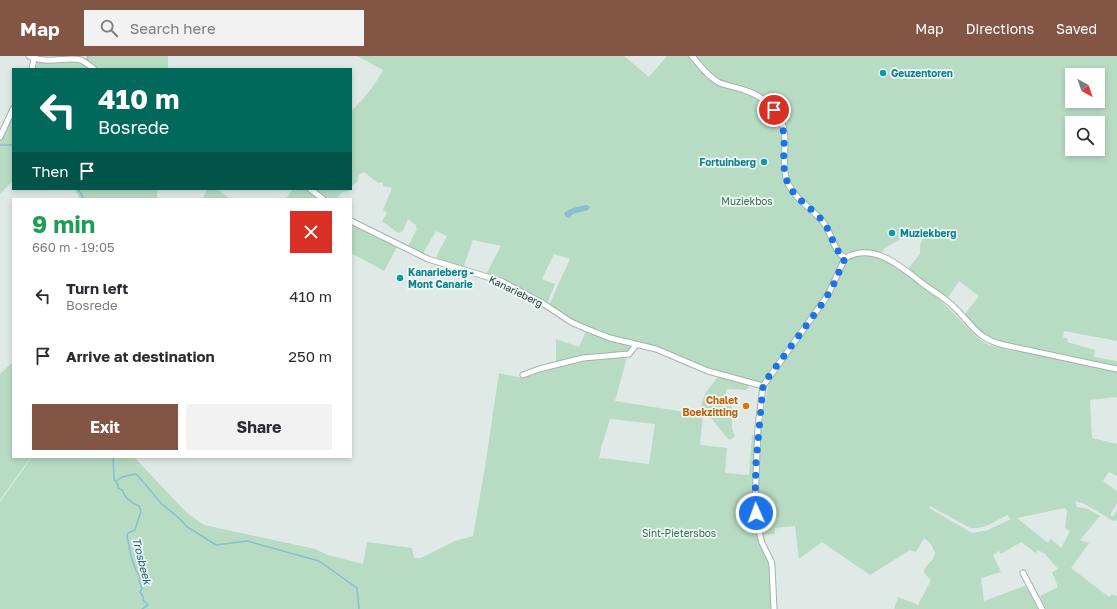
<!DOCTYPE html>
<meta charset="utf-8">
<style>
body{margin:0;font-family:"Golos Text",sans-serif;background:#f2f2f3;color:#2b2b33;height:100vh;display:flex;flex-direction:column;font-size:15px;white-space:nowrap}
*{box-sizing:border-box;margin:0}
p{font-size:13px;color:#7c7c81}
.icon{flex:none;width:22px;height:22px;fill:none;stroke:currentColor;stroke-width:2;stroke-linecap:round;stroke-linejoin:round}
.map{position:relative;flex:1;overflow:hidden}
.drawer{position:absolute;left:12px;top:142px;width:340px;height:260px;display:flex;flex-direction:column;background:#fff;border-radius:0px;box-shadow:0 2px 6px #0003}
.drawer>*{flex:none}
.top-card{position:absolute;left:12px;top:12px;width:340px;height:122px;border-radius:0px;box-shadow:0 2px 6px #0003;background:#00695c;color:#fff;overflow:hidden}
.needle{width:26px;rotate:140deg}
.tools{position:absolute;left:1065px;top:12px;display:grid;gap:8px}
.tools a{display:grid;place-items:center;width:40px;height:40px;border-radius:0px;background:#fff;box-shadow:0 2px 6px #0003;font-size:20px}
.pin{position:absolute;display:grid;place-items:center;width:34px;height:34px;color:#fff;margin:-17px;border:2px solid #fff;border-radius:50%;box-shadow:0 1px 4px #0007}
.me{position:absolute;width:44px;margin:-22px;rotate:358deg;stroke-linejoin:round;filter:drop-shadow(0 0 3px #0008)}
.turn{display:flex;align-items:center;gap:14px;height:84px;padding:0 20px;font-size:18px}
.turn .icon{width:52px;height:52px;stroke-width:2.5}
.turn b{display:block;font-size:28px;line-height:34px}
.then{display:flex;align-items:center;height:38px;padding:0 20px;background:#0003;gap:8px;font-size:15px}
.round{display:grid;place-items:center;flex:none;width:42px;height:42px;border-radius:0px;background:#f2f2f3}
.overview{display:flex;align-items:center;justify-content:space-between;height:68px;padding:0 20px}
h1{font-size:24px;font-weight:700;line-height:30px;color:#1e9e55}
.cta{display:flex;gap:8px;margin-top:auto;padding:8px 20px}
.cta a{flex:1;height:46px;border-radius:0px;background:#835544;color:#fff;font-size:16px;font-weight:700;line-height:46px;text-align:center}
.cta a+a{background:#f2f2f3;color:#2b2b33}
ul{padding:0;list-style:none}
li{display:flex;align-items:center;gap:12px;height:60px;padding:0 20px}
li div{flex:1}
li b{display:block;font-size:15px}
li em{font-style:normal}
header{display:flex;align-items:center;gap:24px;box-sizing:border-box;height:56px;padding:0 20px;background:#835544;color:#fff}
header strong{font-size:19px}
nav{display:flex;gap:22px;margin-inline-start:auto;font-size:14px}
.search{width:280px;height:36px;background:#f2f2f3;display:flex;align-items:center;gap:10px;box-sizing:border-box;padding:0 14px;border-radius:0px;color:#7c7c81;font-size:15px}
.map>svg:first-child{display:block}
.green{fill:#b8dbc4;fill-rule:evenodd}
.water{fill:#88bfcf}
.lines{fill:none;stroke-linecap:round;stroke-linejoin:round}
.stream{stroke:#88bfcf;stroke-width:1.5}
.street-casing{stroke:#a2b2ad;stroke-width:7}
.street{stroke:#fff;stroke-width:5}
.route{stroke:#1a73e8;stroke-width:7;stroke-dasharray:0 12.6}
.culture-dot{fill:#0f9aa8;stroke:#eff7f4;stroke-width:1.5}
.food-dot{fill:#e8710a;stroke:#eff7f4;stroke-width:1.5}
.labels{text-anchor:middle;stroke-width:3.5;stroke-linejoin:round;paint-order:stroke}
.culture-label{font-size:10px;font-weight:bold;fill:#0d838f;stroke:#eff7f4;text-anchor:start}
.park-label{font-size:10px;fill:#2c6f4b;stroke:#eff7f4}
.street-label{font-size:10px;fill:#213a35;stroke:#eff7f4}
.food-label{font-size:10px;font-weight:bold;fill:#c56008;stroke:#eff7f4;text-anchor:end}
.water-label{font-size:11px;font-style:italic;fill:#1d5f74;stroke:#eff7f4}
</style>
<header>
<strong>Map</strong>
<div class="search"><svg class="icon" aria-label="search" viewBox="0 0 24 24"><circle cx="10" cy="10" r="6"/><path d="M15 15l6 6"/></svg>Search here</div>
<nav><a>Map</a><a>Directions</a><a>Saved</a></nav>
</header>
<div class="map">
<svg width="1117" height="553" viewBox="0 0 1117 553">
<rect width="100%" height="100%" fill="#dfeae6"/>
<g class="green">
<polygon points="87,0 168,0 168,12 167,13 97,13 87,5"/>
<path d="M357 0H624L649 21 667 0H1117V285L1064 275 1063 281 1068 283 1067 286 1095 294 1094 301 1117 305V341L1090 344 1092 382 1117 388V420L1109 416 1103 425 1117 435V447L1110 459 1113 460 1117 455V464L1113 465 1085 448 1075 445 1077 451 1088 453 1100 460 1080 484 1089 487 1071 512 1109 541 1112 538 1115 540 1117 538V553H1046L1040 540 1058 531 1052 516 1058 513 1045 498 1038 494 1036 497 1021 486 1001 498 999 495 993 499 1001 516 981 522 984 545 1025 530C1030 538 1035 545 1038 553H894L898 541 918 549 931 524 924 517V513L933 503 935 497 931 488 924 482 916 496 910 494 870 519 822 486 799 503 795 470 775 472V478L762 479 764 489 761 491C774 512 771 530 772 553H0V446L32 401H134L186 456 204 469 315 493 328 499 363 508 367 486 412 492 414 502H421L455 485 473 480 485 411 499 317 522 322 575 306 591 303 627 301 615 345 698 358 706 336 717 322 722 321 748 329 749 332 745 334 727 333 723 349 732 350V372L735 381 729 384 710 361 703 359 700 389 727 392 725 417 749 419 752 379 760 380 768 330 711 314 572 266 549 249 570 203 554 198 542 223 555 228 547 248 495 220 486 218 501 190 473 184 463 212 437 204V199L447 180 436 175 422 199 407 192 417 173 416 172V169L408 163 403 175 398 177 382 165 387 157 383 154 392 132 383 130V126L378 127 364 116 359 119 357 126 351 130V55C364 43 375 29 383 14ZM1072 19H1098V45H1072ZM1072 67H1098V93H1072ZM917 173 924 180 920 189V198L908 213 947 243 959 225 979 240 964 259 983 279 997 285 1077 302 1076 307 1008 294 986 288 978 282 941 245 902 216 884 205 882 196 884 193ZM610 363 655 368 649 408 602 402 599 403 601 392ZM930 450 970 472C983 474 996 465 1007 459L1011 463 988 474 972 477 929 452ZM1065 452 1067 455 1065 472 1070 475 1061 492 1051 483 1048 487 1017 462Z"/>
<polygon points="77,4 92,13 34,13 37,7 40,5"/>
<polygon points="13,57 13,125 0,138 0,84"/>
<polygon points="75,133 157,133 157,143 80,143"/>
<polygon points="207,133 217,133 230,143 203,143"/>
<polygon points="293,133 307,133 320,143 286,143"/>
<polygon points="312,133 350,133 348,135 342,136 337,143 324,143"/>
<polygon points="354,168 376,179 397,191 384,215 351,197 351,174"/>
<polygon points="586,275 629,290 630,294 629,296 556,307 556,283 579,291"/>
<polygon points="13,306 13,401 31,401 0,444 0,318"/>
</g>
<path class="water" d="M587 149 590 151 588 154 573 158 569 162 566 161 564 157C571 152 578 150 587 149Z"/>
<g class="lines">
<g class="stream">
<polyline points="87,5 88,0"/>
<polyline points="0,89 13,89"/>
<polyline points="78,133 84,143"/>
<path d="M113 401 114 423 118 429V432L122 434C125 442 131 447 139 450L141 455 135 474 128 477 127 480C130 494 132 510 140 521L139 524 142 533 140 536 143 540V544L148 549 142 553"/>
<path d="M116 425 122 421 136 418C145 427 152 437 161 447 168 454 181 462 186 470L216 489 247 485 319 505 357 532 359 553"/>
</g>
<g class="street-casing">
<g id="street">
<path d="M29 0C47 9 67 0 81 4 85 6 90 10 94 13"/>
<path d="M692 0C700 9 707 20 718 26 726 30 736 31 744 34 758 38 770 48 778 59 791 78 781 101 786 122 792 142 811 151 823 166 832 177 833 195 845 202"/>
<polyline points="32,13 34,3"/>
<polyline points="0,81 13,53"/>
<polyline points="310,133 323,143"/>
<polyline points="351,165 428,203 501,225 544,248 571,266 587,273 610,282 656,293 708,315 763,330"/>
<path d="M845 202C874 186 900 210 922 227 932 235 944 241 954 251 972 268 977 283 1004 289L1117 313"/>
<polyline points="523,319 539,313 583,302 629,298 636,289"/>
<polyline points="1023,517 1042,553"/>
<polyline points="774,553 772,510 771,505 762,487 757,467 755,448 758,371 763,330 828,239 845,202"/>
</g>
</g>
<use href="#street" class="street"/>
</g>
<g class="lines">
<path class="route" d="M756 457 755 448 756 407 763 330 767 323 822 248 832 232 845 202C834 195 832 179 825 168 813 151 792 143 786 122 779 96 792 78 774 54"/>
</g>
<g class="culture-dot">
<circle cx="883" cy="17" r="4"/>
<circle cx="764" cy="106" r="4"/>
<circle cx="892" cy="177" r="4"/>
<circle cx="400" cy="222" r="4"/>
</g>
<circle class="food-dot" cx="746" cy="350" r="4"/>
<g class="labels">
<g class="culture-label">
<text x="891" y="21">Geuzentoren</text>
<text x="756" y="110" text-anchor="end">Fortuinberg</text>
<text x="900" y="181">Muziekberg</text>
<text x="408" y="220">Kanarieberg -<tspan x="408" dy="12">Mont Canarie</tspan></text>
</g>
<g class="park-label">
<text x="747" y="149">Muziekbos</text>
<text x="679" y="481">Sint-Pietersbos</text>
</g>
<g class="street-label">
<text transform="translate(516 235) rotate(26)" y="4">Kanarieberg</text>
</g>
<g class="food-label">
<text x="738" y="348">Chalet<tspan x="738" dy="12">Boekzitting</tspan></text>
</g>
<g class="water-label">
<text transform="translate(142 505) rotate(76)" y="4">Trosbeek</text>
</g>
</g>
</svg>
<div class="tools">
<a><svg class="needle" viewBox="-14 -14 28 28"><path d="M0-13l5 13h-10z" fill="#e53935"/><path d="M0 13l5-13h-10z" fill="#7c7c81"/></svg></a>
<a><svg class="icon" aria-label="search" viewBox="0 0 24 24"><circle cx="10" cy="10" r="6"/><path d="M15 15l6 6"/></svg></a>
</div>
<div class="pin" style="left:774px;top:54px;background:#d93025"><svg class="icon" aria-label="arrive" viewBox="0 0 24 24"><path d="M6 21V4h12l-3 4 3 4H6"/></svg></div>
<svg class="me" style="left:756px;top:457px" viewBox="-20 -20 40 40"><circle r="17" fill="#1a73e8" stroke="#fff" stroke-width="3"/><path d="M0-11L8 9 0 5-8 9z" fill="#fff"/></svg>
<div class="top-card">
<div class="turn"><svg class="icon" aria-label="left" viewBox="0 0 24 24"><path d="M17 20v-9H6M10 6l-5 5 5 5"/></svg><div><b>410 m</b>Bosrede</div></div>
<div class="then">Then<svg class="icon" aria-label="arrive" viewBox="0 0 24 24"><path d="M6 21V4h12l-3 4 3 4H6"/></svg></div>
</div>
<section class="drawer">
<div class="overview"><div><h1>9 min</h1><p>660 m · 19:05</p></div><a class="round" style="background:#d93025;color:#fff"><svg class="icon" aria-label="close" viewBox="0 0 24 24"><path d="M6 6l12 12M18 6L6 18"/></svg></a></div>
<ul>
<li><svg class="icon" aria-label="left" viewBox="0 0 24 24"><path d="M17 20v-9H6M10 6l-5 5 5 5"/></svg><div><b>Turn left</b><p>Bosrede</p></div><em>410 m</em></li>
<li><svg class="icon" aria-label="arrive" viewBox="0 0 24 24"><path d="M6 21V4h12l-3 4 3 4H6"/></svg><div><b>Arrive at destination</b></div><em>250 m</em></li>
</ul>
<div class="cta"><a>Exit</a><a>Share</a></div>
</section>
</div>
